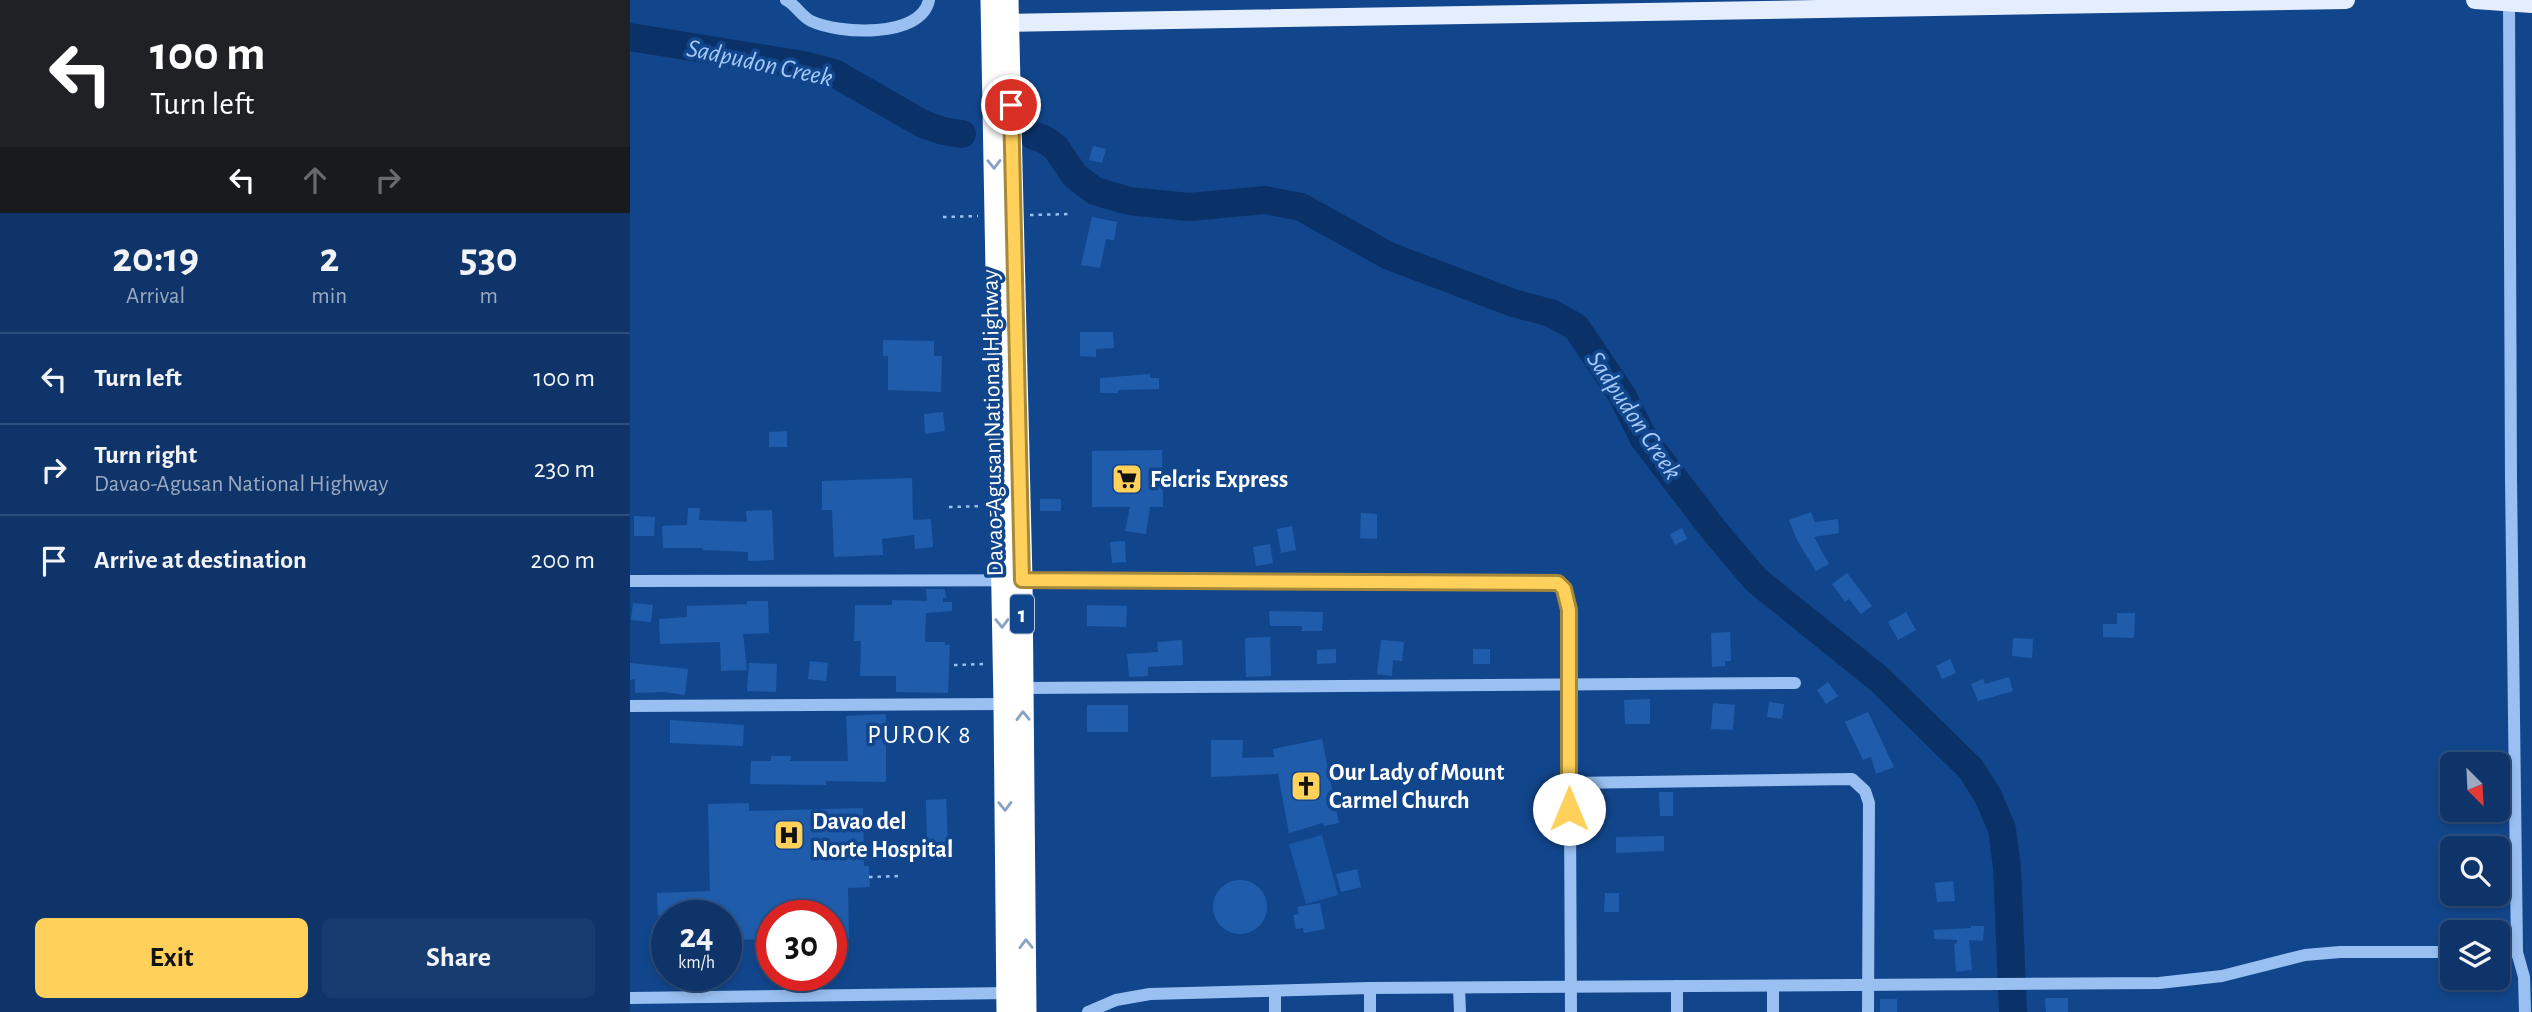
<!DOCTYPE html>
<style>
body{margin:0;font-family:"Alegreya Sans",sans-serif;background:#173c6f;color:#f1f3f6;height:100vh;display:flex;flex-direction:column;font-size:26px;white-space:nowrap}
*{box-sizing:border-box;margin:0}
p{font-size:23px;color:#9baac0}
.icon{flex:none;width:38px;height:38px;fill:none;stroke:currentColor;stroke-width:2;stroke-linecap:round;stroke-linejoin:round}
.map{position:relative;flex:1;overflow:hidden}
.sheet{display:flex;flex-direction:column;background:#0e3469;width:630px}
.sheet>*{flex:none}
.guide{background:#202124;color:#fff;overflow:hidden}
.needle{width:46px;rotate:156deg}
.controls{position:absolute;left:1810px;top:752px;display:grid;gap:14px}
.controls a{display:grid;place-items:center;width:70px;height:70px;border-radius:10px;background:#0e3469;box-shadow:0 4px 10px #0003,0 0 0 2px #2e4f7d;font-size:35px}
.speed{position:absolute;left:21px;top:900px;display:flex;gap:14px;font-size:35px;font-weight:700;text-align:center}
.speed>*{display:grid;place-content:center;width:91px;height:91px;border-radius:50%;background:#0e3469;box-shadow:0 4px 10px #0003,0 0 0 2px #2e4f7d;line-height:1}
.speed small{font-size:18px;font-weight:400}
.speed .limit{border:10px solid #d22;background:#fff;color:#111}
.pin{position:absolute;display:grid;place-items:center;width:60px;height:60px;color:#fff;margin:-30px;border:4px solid #fff;border-radius:50%;box-shadow:0 2px 7px #0007}
.me{position:absolute;width:77px;margin:-38px;rotate:0deg;stroke-linejoin:round;filter:drop-shadow(0 0 5px #0008)}
.turn{display:flex;align-items:center;gap:24px;height:147px;padding:0 35px;font-size:32px}
.turn .icon{width:91px;height:91px;stroke-width:2.5}
.turn b{display:block;font-size:49px;line-height:60px}
.lanes{display:flex;align-items:center;height:66px;padding:0 35px;background:#0003;justify-content:center;gap:35px;direction:ltr}
.lanes .off{opacity:.35}
.eta{display:flex;justify-content:space-evenly;align-items:center;height:119px;text-align:center}
.eta b{font-size:42px;font-weight:700;line-height:49px}
.cta{display:flex;gap:14px;margin-top:auto;padding:14px 35px}
.cta a{flex:1;height:80px;border-radius:10px;background:#ffd15a;color:#111;font-size:28px;font-weight:700;line-height:80px;text-align:center}
.cta a+a{background:#173c6f;color:#f1f3f6}
ul{padding:0;list-style:none}
li{display:flex;align-items:center;gap:21px;height:91px;padding:0 35px;border-top:2px solid #2e4f7d}
li div{flex:1}
li b{display:block;font-size:26px}
li em{font-style:normal}
main{display:flex;flex:1;min-height:0}
.map>svg:first-child{display:block}
.green{fill:#1958a6}
.lines{fill:none;stroke-linecap:round;stroke-linejoin:round}
.river{stroke:#0b3268;stroke-width:28}
.building{fill:#1f5dac}
.path{stroke:#99c0f1;stroke-width:2.5;stroke-dasharray:3.5 5;stroke-linecap:butt}
.minor{stroke:#99c0f1;stroke-width:12}
.major{stroke:#e4eeff;stroke-width:18}
.highway{stroke:#fff;stroke-width:21}
.oneway{stroke:#88a2c6}
.route-casing{stroke:#a6883a;stroke-width:18}
.route{stroke:#ffd15a;stroke-width:12}
.labels{text-anchor:middle;stroke-width:7;stroke-linejoin:round;paint-order:stroke}
.shield{fill:#12468c;stroke:#b8c8dc;stroke-width:2}
.shield-label{font-size:23px;font-weight:bold;fill:#fff}
.street-label{font-size:24px;fill:#fff;stroke:#12468c}
.poi-label{font-size:24px;font-weight:bold;fill:#fff;stroke:#12468c;text-anchor:start}
.water-label{font-size:26px;font-style:italic;fill:#a5caf9;stroke:#12468c}
.neighbourhood-label{font-size:26px;letter-spacing:2px;fill:#fff;stroke:#12468c}
</style>
<main>
<section class="sheet">
<div class="guide">
<div class="turn"><svg class="icon" aria-label="left" viewBox="0 0 24 24"><path d="M17 20v-9H6M10 6l-5 5 5 5"/></svg><div><b>100 m</b>Turn left</div></div>
<div class="lanes"><svg class="icon" aria-label="left" viewBox="0 0 24 24"><path d="M17 20v-9H6M10 6l-5 5 5 5"/></svg><svg class="icon off" aria-label="ahead" viewBox="0 0 24 24"><path d="M12 20V5M6 11l6-6 6 6"/></svg><svg class="icon off" aria-label="right" viewBox="0 0 24 24"><path d="M7 20v-9h11M14 6l5 5-5 5"/></svg></div>
</div>
<div class="eta">
<div><b>20:19</b><p>Arrival</p></div>
<div><b>2</b><p>min</p></div>
<div><b>530</b><p>m</p></div>
</div>
<ul>
<li><svg class="icon" aria-label="left" viewBox="0 0 24 24"><path d="M17 20v-9H6M10 6l-5 5 5 5"/></svg><div><b>Turn left</b></div><em>100 m</em></li>
<li><svg class="icon" aria-label="right" viewBox="0 0 24 24"><path d="M7 20v-9h11M14 6l5 5-5 5"/></svg><div><b>Turn right</b><p>Davao-Agusan National Highway</p></div><em>230 m</em></li>
<li><svg class="icon" aria-label="arrive" viewBox="0 0 24 24"><path d="M6 21V4h12l-3 4 3 4H6"/></svg><div><b>Arrive at destination</b></div><em>200 m</em></li>
</ul>
<div class="cta"><a>Exit</a><a>Share</a></div>
</section>
<div class="map">
<svg width="1902" height="1012" viewBox="0 0 1902 1012">
<rect width="100%" height="100%" fill="#12468c"/>
<polygon class="green" points="692,835 708,895 676,904 659,844"/>
<g class="lines">
<g class="river">
<polyline points="0,37 174,65 204,73 293,124 313,131 332,134"/>
<polyline points="404,136 414,139 426,148 445,176 465,191 499,201 559,207 635,200 671,207 759,256 883,303 921,313 946,327 992,395 1014,439 1083,529 1126,580 1249,679 1341,769 1358,796 1372,829 1377,867 1383,1012"/>
</g>
</g>
<g class="building">
<polygon points="463,146 476,149 472,163 459,160"/>
<polygon points="462,217 487,222 484,240 476,239 470,268 451,265"/>
<polygon points="450,332 483,332 484,348 466,349 466,357 450,356"/>
<polygon points="253,340 304,341 304,356 312,356 311,392 258,390 258,356 253,356"/>
<polygon points="520,374 520,378 529,378 529,389 488,390 488,393 470,393 470,378"/>
<polygon points="313,412 315,431 295,434 294,414"/>
<polygon points="157,431 157,447 139,447 139,432"/>
<polygon points="532,450 533,507 520,507 516,534 495,531 500,507 462,507 462,451"/>
<polygon points="282,478 283,520 301,519 303,547 285,549 284,535 252,539 253,555 204,557 202,510 192,510 192,481"/>
<rect x="410" y="499" width="21" height="12"/>
<polygon points="58,508 70,508 69,520 117,522 116,511 142,510 144,560 118,561 118,552 73,550 73,548 33,548 32,526 57,525"/>
<polygon points="1181,512 1185,522 1208,519 1209,533 1184,537 1199,564 1186,571 1167,540 1159,520"/>
<polygon points="731,513 747,514 747,539 730,538"/>
<polygon points="4,516 25,517 24,536 4,536"/>
<polygon points="662,526 666,550 651,553 647,529"/>
<polygon points="1052,528 1057,539 1045,545 1040,534"/>
<polygon points="495,541 496,562 482,563 480,542"/>
<polygon points="640,544 643,563 626,566 623,547"/>
<polygon points="1217,573 1242,606 1231,614 1219,599 1215,602 1202,584"/>
<polygon points="296,589 315,589 316,598 313,598 313,602 322,602 322,611 296,613 295,642 315,642 315,645 320,645 318,693 266,692 266,676 230,676 231,641 224,641 225,605 262,605 262,600 297,601"/>
<polygon points="117,601 138,601 139,633 113,634 117,670 91,671 90,642 30,644 29,619 57,617 57,606 117,604"/>
<polygon points="3,603 23,605 21,622 1,620"/>
<polygon points="457,605 497,606 496,627 457,626"/>
<polygon points="639,611 693,612 692,631 672,631 672,626 640,626"/>
<polygon points="1276,612 1286,630 1268,640 1258,622"/>
<polygon points="1487,613 1505,613 1504,638 1473,637 1473,624 1487,624"/>
<polygon points="1100,632 1101,661 1095,661 1095,666 1082,667 1081,633"/>
<polygon points="640,637 641,676 616,677 615,638"/>
<polygon points="1383,638 1403,639 1402,658 1382,656"/>
<polygon points="552,640 553,665 518,667 518,676 499,677 497,654 528,652 527,642"/>
<polygon points="751,640 774,642 772,661 763,660 762,676 747,674"/>
<polygon points="706,649 706,663 687,664 687,650"/>
<rect x="843" y="649" width="17" height="15"/>
<polygon points="1320,659 1326,673 1312,679 1306,666"/>
<polygon points="180,661 198,663 196,681 178,679"/>
<polygon points="0,663 58,669 55,695 34,692 5,693 5,679 0,680"/>
<polygon points="119,663 147,664 146,692 117,691"/>
<polygon points="1379,677 1383,691 1348,701 1341,684 1353,679 1355,684"/>
<polygon points="1198,682 1208,696 1196,704 1187,690"/>
<polygon points="1020,699 1020,724 995,724 994,700"/>
<polygon points="1139,702 1154,704 1152,719 1137,717"/>
<polygon points="1083,703 1105,705 1103,730 1081,729"/>
<rect x="457" y="705" width="41" height="27"/>
<polygon points="1238,712 1264,767 1246,774 1241,757 1233,760 1215,722"/>
<polygon points="256,714 256,782 196,781 196,785 120,784 121,761 141,761 141,756 161,756 160,761 218,761 216,716"/>
<polygon points="40,720 114,725 113,746 40,743"/>
<polygon points="692,739 709,823 694,826 693,823 659,833 648,774 581,777 581,740 613,740 612,758 644,757 643,749"/>
<polygon points="1029,792 1043,792 1043,816 1030,816"/>
<polygon points="316,799 318,842 297,843 296,800"/>
<polygon points="119,803 119,811 233,808 234,866 239,866 240,887 218,888 219,938 201,939 201,915 142,915 142,939 96,940 96,915 28,915 27,893 80,891 78,804"/>
<polygon points="1034,836 1034,851 986,853 986,837"/>
<polygon points="727,869 731,887 711,892 706,874"/>
<circle cx="610" cy="907" r="27"/>
<polygon points="1323,881 1325,901 1307,902 1305,883"/>
<polygon points="975,893 989,893 989,912 974,912"/>
<polygon points="690,903 695,929 674,933 673,928 666,929 663,915 669,914 667,907"/>
<polygon points="1341,926 1354,926 1353,941 1339,940 1342,970 1326,972 1324,944 1327,943 1327,940 1304,939 1304,930 1341,928"/>
<polygon points="1415,998 1438,998 1438,1012 1416,1012"/>
<rect x="1250" y="999" width="17" height="13"/>
</g>
<g class="lines">
<g class="path">
<polyline points="400,215 441,214"/>
<polyline points="313,217 348,216"/>
<polyline points="319,507 353,506"/>
<polyline points="324,665 356,664"/>
<polyline points="239,877 271,876"/>
</g>
<g class="minor">
<path d="M156 0C166 5 171 16 181 21 208 34 291 39 299 0"/>
<polyline points="1879,0 1881,479 1887,952 1894,977 1895,1012"/>
<polyline points="0,581 491,580 928,583 934,589 939,610 941,1012"/>
<polyline points="392,688 1165,683"/>
<polyline points="0,706 374,704"/>
<polyline points="939,783 1222,779 1235,791 1239,803 1238,1012"/>
<polyline points="1867,952 1887,952"/>
<polyline points="1047,986 1047,1012"/>
<polyline points="1143,986 1143,1012"/>
<polyline points="740,988 740,1012"/>
<polyline points="829,988 830,1012"/>
<polyline points="645,991 645,1012"/>
<polyline points="0,998 381,993"/>
<polyline points="458,1012 486,1000 520,994 740,988 1529,983 1592,976 1675,955 1710,952 1822,952"/>
</g>
<g class="major">
<polyline points="1845,0 1902,4"/>
<polyline points="366,23 1716,0"/>
</g>
<g class="highway">
<polyline points="361,0 374,704 377,1012"/>
<polyline points="378,0 392,580 396,1012"/>
</g>
</g>
<defs><path id="oneway-chevron" d="M-2-3.5L2.5 0L-2 3.5" fill="none" stroke-width="1.6" stroke-linecap="round" stroke-linejoin="round" transform="scale(1.75)"/></defs>
<g class="oneway">
<use href="#oneway-chevron" transform="translate(364 164) rotate(89)"/>
<use href="#oneway-chevron" transform="translate(372 623) rotate(89)"/>
<use href="#oneway-chevron" transform="translate(393 716) rotate(-91)"/>
<use href="#oneway-chevron" transform="translate(375 806) rotate(89)"/>
<use href="#oneway-chevron" transform="translate(396 944) rotate(-91)"/>
</g>
<g class="lines">
<g class="route-casing">
<polyline id="route" points="381,105 392,580 928,583 934,589 939,610 939,809"/>
</g>
<use href="#route" class="route"/>
</g>
<defs>
<g id="supermarket-square" transform="scale(1.575)"><rect x="-9" y="-9" width="18" height="18" rx="4" fill="#ffd15a" stroke="#12468c"/><path d="M-6-5.5h2.5l.6 2H6L4.5 2H-2.5L-4.4-4H-6ZM-1.5 3.2a1.3 1.3 0 1 0 .1 0ZM3 3.2a1.3 1.3 0 1 0 .1 0Z" fill="#111"/></g>
<g id="church-square" transform="scale(1.575)"><rect x="-9" y="-9" width="18" height="18" rx="4" fill="#ffd15a" stroke="#12468c"/><path d="M-1.2-6h2.4v3.5h3.3v2.4h-3.3V6h-2.4V-.1h-3.3v-2.4h3.3Z" fill="#111"/></g>
<g id="hospital-square" transform="scale(1.575)"><rect x="-9" y="-9" width="18" height="18" rx="4" fill="#ffd15a" stroke="#12468c"/><path d="M-5-5h3v3.5h4V-5h3V5h-3V1.5h-4V5h-3Z" fill="#111"/></g>
</defs>
<g fill-rule="evenodd">
<use href="#supermarket-square" x="497" y="479"/>
<use href="#church-square" x="676" y="786"/>
<use href="#hospital-square" x="159" y="835"/>
</g>
<g class="labels">
<rect class="shield" x="380" y="594.5" width="24" height="39" rx="5"/>
<g class="shield-label">
<text x="392" y="622">1</text>
</g>
<g class="street-label">
<text transform="translate(362 423) rotate(-91)" y="8">Davao-Agusan National Highway</text>
</g>
<g class="poi-label">
<text x="520" y="487">Felcris Express</text>
<text x="699" y="780">Our Lady of Mount<tspan x="699" dy="28">Carmel Church</tspan></text>
<text x="182" y="829">Davao del<tspan x="182" dy="28">Norte Hospital</tspan></text>
</g>
<g class="water-label">
<text transform="translate(130 62) rotate(12)" y="9">Sadpudon Creek</text>
<text transform="translate(1005 415) rotate(56)" y="9">Sadpudon Creek</text>
</g>
<g class="neighbourhood-label">
<text x="290" y="743">PUROK 8</text>
</g>
</g>
</svg>
<div class="controls">
<a><svg class="needle" viewBox="-14 -14 28 28"><path d="M0-13l5 13h-10z" fill="#e53935"/><path d="M0 13l5-13h-10z" fill="#9baac0"/></svg></a>
<a><svg class="icon" aria-label="search" viewBox="0 0 24 24"><circle cx="10" cy="10" r="6"/><path d="M15 15l6 6"/></svg></a>
<a><svg class="icon" aria-label="layers" viewBox="0 0 24 24"><path d="M12 4l9 5-9 5-9-5zM3 14l9 5 9-5"/></svg></a>
</div>
<div class="speed"><div>24<small>km/h</small></div><div class="limit">30</div></div>
<div class="pin" style="left:381px;top:105px;background:#d93025"><svg class="icon" aria-label="arrive" viewBox="0 0 24 24"><path d="M6 21V4h12l-3 4 3 4H6"/></svg></div>
<svg class="me" style="left:939px;top:809px" viewBox="-20 -20 40 40"><circle r="19" fill="#fff"/><path d="M0-13L10 11 0 6-10 11z" fill="#ffd15a"/></svg>
</div>
</main>
